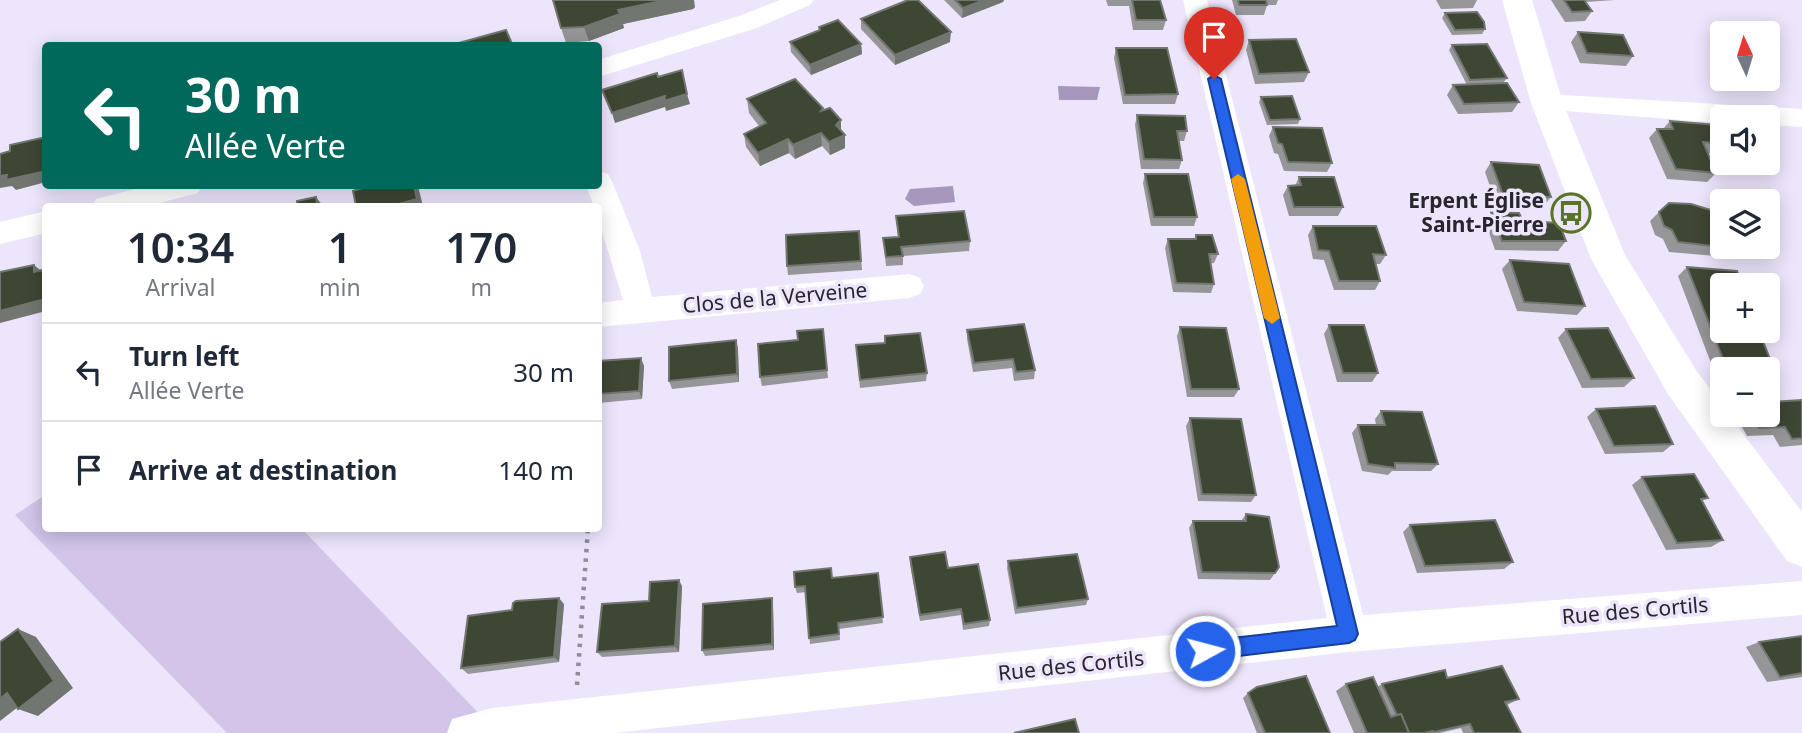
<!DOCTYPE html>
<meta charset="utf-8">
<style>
body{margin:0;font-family:"Noto Sans",sans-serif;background:#f6f6f7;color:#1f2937;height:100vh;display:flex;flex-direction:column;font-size:26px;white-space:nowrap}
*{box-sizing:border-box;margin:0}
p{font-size:23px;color:#747a83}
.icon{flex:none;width:38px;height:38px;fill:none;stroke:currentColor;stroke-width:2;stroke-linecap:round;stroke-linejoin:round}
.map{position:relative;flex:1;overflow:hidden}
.sheet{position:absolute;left:42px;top:203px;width:560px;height:329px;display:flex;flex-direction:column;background:#fff;border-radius:7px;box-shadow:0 4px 18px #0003}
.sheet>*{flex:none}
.banner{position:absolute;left:42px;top:42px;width:560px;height:147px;border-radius:7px;box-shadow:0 4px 18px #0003;background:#00695c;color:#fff;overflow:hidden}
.needle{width:46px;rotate:356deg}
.tools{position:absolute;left:1710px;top:21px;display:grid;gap:14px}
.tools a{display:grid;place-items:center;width:70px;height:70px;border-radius:7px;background:#fff;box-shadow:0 4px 18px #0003;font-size:35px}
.pin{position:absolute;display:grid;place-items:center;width:60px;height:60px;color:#fff;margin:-72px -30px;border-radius:50% 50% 50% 0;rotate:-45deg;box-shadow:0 0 7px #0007}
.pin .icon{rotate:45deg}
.me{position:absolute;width:77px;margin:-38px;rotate:83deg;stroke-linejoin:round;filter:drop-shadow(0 0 5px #0008)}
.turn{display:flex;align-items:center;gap:24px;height:147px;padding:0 28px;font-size:32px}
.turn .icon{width:91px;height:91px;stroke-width:2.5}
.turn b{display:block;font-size:49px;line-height:60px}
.eta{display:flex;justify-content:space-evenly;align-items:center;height:119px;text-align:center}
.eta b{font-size:42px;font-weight:600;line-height:49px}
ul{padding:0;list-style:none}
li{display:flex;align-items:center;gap:21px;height:98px;padding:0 28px;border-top:2px solid #e0e1e3}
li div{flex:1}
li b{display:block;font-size:26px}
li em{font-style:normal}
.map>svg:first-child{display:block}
.green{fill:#d2c5e9}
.water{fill:#a698bd}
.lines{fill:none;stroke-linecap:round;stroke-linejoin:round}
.path{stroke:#918b9b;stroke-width:4.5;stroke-dasharray:3.5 6;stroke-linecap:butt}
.street{fill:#fff;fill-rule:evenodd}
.secondary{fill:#fff;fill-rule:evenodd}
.wall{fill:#969698}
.shaded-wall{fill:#727670}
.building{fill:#3e4634;stroke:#727670;stroke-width:2}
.route{fill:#2563eb;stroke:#184099;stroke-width:2}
.slow{fill:#f59e0b}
.labels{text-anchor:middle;stroke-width:7;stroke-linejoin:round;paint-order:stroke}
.poi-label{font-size:21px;font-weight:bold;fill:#28252d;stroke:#ede5fc;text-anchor:end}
.street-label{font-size:21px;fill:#28252d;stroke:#ede5fc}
</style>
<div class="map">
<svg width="1802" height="733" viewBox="0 0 1802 733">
<rect width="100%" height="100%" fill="#ede5fc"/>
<polygon class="green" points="45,495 46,528 302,529 492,727 466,733 227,733 15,515"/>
<g class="water">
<polygon points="1058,86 1100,87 1097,100 1059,100"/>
<polygon points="953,186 955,202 914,206 905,199 910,189"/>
</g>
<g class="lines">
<polyline class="path" points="577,685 588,528"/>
<g class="street">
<polygon points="780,0 814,0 810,5 757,28 598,77 598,60 739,16"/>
<polygon points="1183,0 1207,0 1363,615 1802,581 1802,615 1349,652 614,733 447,733 452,719 492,708 1327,618"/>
<polygon points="1547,94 1802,109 1802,127 1768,125 1768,117 1722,117 1722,123 1538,109 1534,103 1538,97"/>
<polygon points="598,171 608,174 612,181 640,251 652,297 909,274 920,278 924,286 920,294 909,298 598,327 598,303 623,300 598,219 598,206 594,206 586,186 598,186"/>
<polygon points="147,186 202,186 198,193 147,206 92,206 96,199"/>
<polygon points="46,211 46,233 0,244 0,222"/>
</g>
<polygon class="secondary" points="1502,0 1532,0 1563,103 1625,255 1696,370 1722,405 1722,415 1729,415 1802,512 1802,567 1787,561 1668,394 1591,259 1531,103"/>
</g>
<g class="wall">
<polygon points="944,0 1004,0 1003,2 962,18"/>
<polygon points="1106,0 1160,0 1166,20 1163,30 1133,30 1129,6 1108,6"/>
<polygon points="1232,0 1278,0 1276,5 1267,5 1264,15 1236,15"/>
<polygon points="1436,0 1477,0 1473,8 1441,9"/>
<polygon points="1551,0 1614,0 1586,2 1592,11 1585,21 1565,22"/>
<polygon points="695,7 693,9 623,24 624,28 589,41 566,43 561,28"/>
<polygon points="1445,13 1485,29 1482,34 1452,35 1442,18"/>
<polygon points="861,19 950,42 895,65 861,29"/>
<polygon points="819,27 861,44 862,54 811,75 791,52 790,42 819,30"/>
<polygon points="1578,32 1633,56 1626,66 1580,63 1571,42"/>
<polygon points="1249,40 1309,72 1304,82 1255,84 1246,50"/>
<polygon points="1452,45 1507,78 1503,83 1519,102 1512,112 1458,114 1447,95 1453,85 1467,85 1449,50"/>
<polygon points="1116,48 1178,94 1175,104 1123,104 1114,58"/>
<polygon points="1261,97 1300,119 1298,124 1267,125 1259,102"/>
<polygon points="747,99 823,111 841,120 841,131 845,148 830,155 822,146 795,159 789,153 760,166 746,147 744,134 759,126 749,113"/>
<polygon points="1137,115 1187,131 1184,141 1178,141 1182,160 1179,169 1141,169 1135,125"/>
<polygon points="1670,121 1722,135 1722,149 1717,154 1708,153 1716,173 1707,182 1667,179 1649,138 1657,129 1663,129"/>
<polygon points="1273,127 1332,163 1327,172 1284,171 1278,154 1274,153 1269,136"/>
<polygon points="1491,162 1551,197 1543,207 1496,204 1485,172"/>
<polygon points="1145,174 1197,217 1194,226 1151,226 1143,183"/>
<polygon points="1299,177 1343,207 1338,216 1289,216 1283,195 1288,186 1295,186"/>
<polygon points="1491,212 1523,221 1566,241 1558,251 1495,250 1485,221"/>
<polygon points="1659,212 1726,247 1716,256 1669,252 1663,239 1655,235 1650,221"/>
<polygon points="896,216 970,241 969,251 903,256 903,265 886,266 883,238 898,237"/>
<polygon points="1313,226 1386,255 1380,264 1375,264 1380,281 1375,290 1334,290 1324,260 1313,259 1308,235"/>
<polygon points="859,231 862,270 788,275 787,266"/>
<polygon points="1196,235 1218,254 1214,263 1211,263 1214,284 1211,293 1173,292 1165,248 1168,239 1194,239"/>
<polygon points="1510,260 1585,306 1577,315 1517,311 1502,269"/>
<polygon points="1687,267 1773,367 1768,372 1768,369 1722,369 1722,387 1720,387 1678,276"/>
<polygon points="1329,325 1378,373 1372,382 1337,382 1324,334"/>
<polygon points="1180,327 1239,389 1234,397 1187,397 1177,336"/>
<polygon points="823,329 828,378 762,386 760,377"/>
<polygon points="1566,329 1634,378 1624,387 1582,388 1558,338"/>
<polygon points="967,330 1035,370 1034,379 1014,381 1012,368 973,372 967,339"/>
<polygon points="885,336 927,373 926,381 860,388 856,345 885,343"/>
<polygon points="736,340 738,349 739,382 672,389 669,381"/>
<polygon points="598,361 644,366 642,399 598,403"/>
<polygon points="1802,400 1802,445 1780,447 1773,435 1747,436 1735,415 1768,415"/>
<polygon points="1596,409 1673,444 1663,452 1605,454 1587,417"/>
<polygon points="1381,411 1438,464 1431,471 1392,471 1388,475 1362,471 1352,433 1358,425 1376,425 1375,419"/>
<polygon points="1190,418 1256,495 1251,502 1198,501 1186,426"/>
<polygon points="1642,477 1708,498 1702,501 1723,540 1711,547 1666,550 1632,485"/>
<polygon points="1246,514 1275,573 1270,580 1198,579 1189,528 1193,521 1241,521"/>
<polygon points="1410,525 1513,562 1504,569 1417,573 1403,532"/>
<polygon points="910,557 948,568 990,620 989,626 963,630 961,615 920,621 910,564"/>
<polygon points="1008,561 1088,599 1086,605 1015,614 1007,568"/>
<polygon points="878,573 883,623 839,629 840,640 810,644 806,592 797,593 795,587 832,578"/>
<polygon points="682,586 679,652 602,657 597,652 649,601"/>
<polygon points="772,598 773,605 774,650 705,656 702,650"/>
<polygon points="564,604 559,662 468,674 461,668 512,610"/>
<polygon points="1802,636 1802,677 1767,682 1746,647 1759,642"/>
<polygon points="1447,678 1519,699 1507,705 1521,733 1463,733 1461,728 1440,733 1354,733 1336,691 1346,684 1377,687 1382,684"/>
<polygon points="1248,693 1330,733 1257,733 1243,698"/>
</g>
<g class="shaded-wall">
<polygon points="666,0 694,0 695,7 693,9 623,24 624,28 589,41 584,27 618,10"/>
<polygon points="984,0 1004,0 1003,2 962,18 963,8"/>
<polygon points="951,32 950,42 895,65 895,55"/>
<polygon points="861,44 862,54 811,75 810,65"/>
<polygon points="687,94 690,104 666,111 665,107 615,123 612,113 665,96"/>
<polygon points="841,120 841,134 845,135 845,148 830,155 829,142 836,125"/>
<polygon points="821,133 822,146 795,159 793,145"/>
<polygon points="788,139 789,153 760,166 758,153"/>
<polygon points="46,171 46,182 16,190 12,186 0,188 0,176"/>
<polygon points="414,186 418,186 423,206 391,206"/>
<polygon points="316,197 323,206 317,206"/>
<polygon points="34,265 45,274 34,272"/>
<polygon points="46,291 46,311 0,323 0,311"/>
<polygon points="736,340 738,349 739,382 737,374"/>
<polygon points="641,358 644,366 642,399 639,391"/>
<polygon points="679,580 682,586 679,652 675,646"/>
<polygon points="559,598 564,604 559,662 554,657"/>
<polygon points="772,598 773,605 774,650 772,644"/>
<polygon points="18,629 36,637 73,688 38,716 18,709"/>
<polygon points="7,693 27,700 0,721 0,699"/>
</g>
<g class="building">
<polygon points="553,0 666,0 618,10 620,14 584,27 561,28"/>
<polygon points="908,0 918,0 951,32 895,55 861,19"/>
<polygon points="955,0 984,0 963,8"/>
<polygon points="1132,0 1160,0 1166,20 1136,20"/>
<polygon points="1238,0 1266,0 1267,5 1239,5"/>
<polygon points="1564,0 1584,0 1592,11 1572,12"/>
<polygon points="1477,12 1484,22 1485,29 1455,30 1445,13"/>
<polygon points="838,20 861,44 810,65 790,42 820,30 819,27"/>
<polygon points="506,30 513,46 448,46"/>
<polygon points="1578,32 1623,35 1633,56 1587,53"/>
<polygon points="1296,39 1309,72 1259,74 1249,40"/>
<polygon points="1487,44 1507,78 1470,80 1452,45"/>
<polygon points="1116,48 1167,48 1178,94 1125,95"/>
<polygon points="682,70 687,94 664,101 665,96 612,113 602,90 657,73 658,77"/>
<polygon points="795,79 823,108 821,111 830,108 841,120 836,125 845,135 829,142 821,133 793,145 788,139 758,153 744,134 766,123 747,99"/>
<polygon points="1507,83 1519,102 1464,104 1453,85"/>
<polygon points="1292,96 1300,119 1270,120 1261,97"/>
<polygon points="1137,115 1185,116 1187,131 1177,131 1182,160 1144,159"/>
<polygon points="1670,121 1717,125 1722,135 1722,144 1703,142 1716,173 1676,169 1657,129 1673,129"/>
<polygon points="1273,127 1322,128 1332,163 1288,162 1282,144 1278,143"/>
<polygon points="46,137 46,171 6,180 7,175 0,176 0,154 10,151 10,145"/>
<polygon points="1491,162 1539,165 1551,197 1503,195"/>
<polygon points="1145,174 1188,174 1197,217 1154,217"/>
<polygon points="1299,177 1334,177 1343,207 1294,207 1288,186 1301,185"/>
<polygon points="368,186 414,186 417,199 391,206 356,206 353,191"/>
<polygon points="316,197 317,206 293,206 297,205 297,201"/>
<polygon points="1669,203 1691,204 1711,210 1722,237 1722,247 1678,242 1672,230 1664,226 1659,212"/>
<polygon points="964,211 970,241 901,247 903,256 886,257 883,238 899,237 896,216"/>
<polygon points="1491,212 1519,213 1523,221 1559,223 1566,241 1502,241"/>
<polygon points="1313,226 1376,226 1386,255 1373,254 1380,281 1339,281 1329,251 1318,250"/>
<polygon points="859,231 861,261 787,266 786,235"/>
<polygon points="1196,235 1212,235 1218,254 1209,254 1214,284 1176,283 1168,239 1196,239"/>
<polygon points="1510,260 1569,264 1585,306 1524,302"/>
<polygon points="34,265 34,272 41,270 46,275 45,299 0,311 0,272"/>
<polygon points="1687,267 1737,271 1742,285 1722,285 1722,331 1759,331 1773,367 1760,366 1761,369 1727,369"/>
<polygon points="1024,324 1035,370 1016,372 1013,359 974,363 967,330"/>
<polygon points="1329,325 1364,325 1378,373 1343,373"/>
<polygon points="1180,327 1226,328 1239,389 1191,389"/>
<polygon points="1608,328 1634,378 1591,379 1566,329"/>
<polygon points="823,329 827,370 760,377 758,344 798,340 797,331"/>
<polygon points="920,333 927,373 860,380 856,345 885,343 885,336"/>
<polygon points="736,340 737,374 669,381 669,347"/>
<polygon points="641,358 639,391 598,394 598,361"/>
<polygon points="1802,400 1802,438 1792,439 1785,427 1759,428 1751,415 1768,415 1768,402"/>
<polygon points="1655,406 1673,444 1614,446 1596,409"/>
<polygon points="1381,411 1422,412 1438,464 1395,463 1395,468 1368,464 1358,425 1385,425"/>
<polygon points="1190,418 1241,419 1256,495 1202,494"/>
<polygon points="1694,474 1708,498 1701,499 1723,540 1677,543 1642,477"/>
<polygon points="1246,514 1269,517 1279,567 1275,573 1202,572 1193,521 1246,521"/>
<polygon points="1495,520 1513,562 1425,566 1410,525"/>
<polygon points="945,552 948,568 978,564 990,620 964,624 961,609 920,615 910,557"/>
<polygon points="1077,554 1088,599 1017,608 1008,561"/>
<polygon points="831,568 832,578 878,573 883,617 838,623 839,634 809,638 805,586 795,587 794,572"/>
<polygon points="679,580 675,646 597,652 602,604 649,601 650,582"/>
<polygon points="559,598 554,657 461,668 468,616 512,610 513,603 516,601"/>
<polygon points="772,598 772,644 702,650 703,604"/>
<polygon points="18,629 54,681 18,709 7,693 0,699 0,642"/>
<polygon points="1802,636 1802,673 1780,677 1759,642"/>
<polygon points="1502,666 1519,699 1505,702 1521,733 1474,733 1470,724 1434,732 1433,731 1423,733 1409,733 1401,714 1397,715 1382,684 1445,670 1447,678"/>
<polygon points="1306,676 1330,733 1265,733 1248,693 1257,687"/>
<polygon points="1373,677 1391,717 1401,714 1409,733 1367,733 1346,684"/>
<polygon points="1075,719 1079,733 1014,733"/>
</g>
<polygon class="route" points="1214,75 1221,79 1358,634 1355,640 1349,643 1205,660 1198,657 1195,651 1198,644 1205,641 1337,626 1208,79"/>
<polygon class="slow" points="1238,174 1245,179 1280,318 1272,324 1264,318 1231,179"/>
<defs>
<g id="bus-ring" transform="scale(2.0125)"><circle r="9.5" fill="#ede5fc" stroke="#577429" stroke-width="1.5"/><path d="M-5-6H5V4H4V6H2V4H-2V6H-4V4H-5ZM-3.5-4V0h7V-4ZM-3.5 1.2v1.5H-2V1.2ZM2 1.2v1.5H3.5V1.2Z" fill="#577429"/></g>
</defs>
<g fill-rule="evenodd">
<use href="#bus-ring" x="1571" y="213"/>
</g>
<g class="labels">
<g class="poi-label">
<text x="1544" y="208">Erpent Église<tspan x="1544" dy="24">Saint-Pierre</tspan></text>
</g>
<g class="street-label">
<text transform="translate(775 298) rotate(-5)" y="7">Clos de la Verveine</text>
<text transform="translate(1635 611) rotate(-5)" y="7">Rue des Cortils</text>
<text transform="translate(1071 666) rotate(-6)" y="7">Rue des Cortils</text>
</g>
</g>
</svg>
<div class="tools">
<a><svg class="needle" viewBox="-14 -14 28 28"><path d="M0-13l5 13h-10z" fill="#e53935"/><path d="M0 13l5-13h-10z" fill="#747a83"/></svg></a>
<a><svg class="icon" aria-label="sound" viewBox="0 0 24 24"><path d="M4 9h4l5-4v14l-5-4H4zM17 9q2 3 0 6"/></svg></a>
<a><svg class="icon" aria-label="layers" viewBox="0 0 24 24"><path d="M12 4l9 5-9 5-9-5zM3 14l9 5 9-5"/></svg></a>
<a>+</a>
<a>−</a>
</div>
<div class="pin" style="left:1214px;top:79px;background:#d93025"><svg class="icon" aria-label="arrive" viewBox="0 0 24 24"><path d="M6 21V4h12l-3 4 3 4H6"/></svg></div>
<svg class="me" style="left:1205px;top:651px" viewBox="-20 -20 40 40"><circle r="17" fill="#2563eb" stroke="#fff" stroke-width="3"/><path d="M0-11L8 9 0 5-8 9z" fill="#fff"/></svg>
<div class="banner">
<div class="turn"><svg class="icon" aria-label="left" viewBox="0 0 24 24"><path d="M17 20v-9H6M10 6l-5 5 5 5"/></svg><div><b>30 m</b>Allée Verte</div></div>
</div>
<section class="sheet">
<div class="eta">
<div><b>10:34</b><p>Arrival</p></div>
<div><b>1</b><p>min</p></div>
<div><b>170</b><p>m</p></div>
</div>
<ul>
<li><svg class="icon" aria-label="left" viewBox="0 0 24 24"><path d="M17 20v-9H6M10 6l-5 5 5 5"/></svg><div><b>Turn left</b><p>Allée Verte</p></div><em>30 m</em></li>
<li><svg class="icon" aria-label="arrive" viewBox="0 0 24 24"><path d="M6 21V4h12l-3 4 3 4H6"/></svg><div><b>Arrive at destination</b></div><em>140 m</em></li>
</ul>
</section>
</div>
